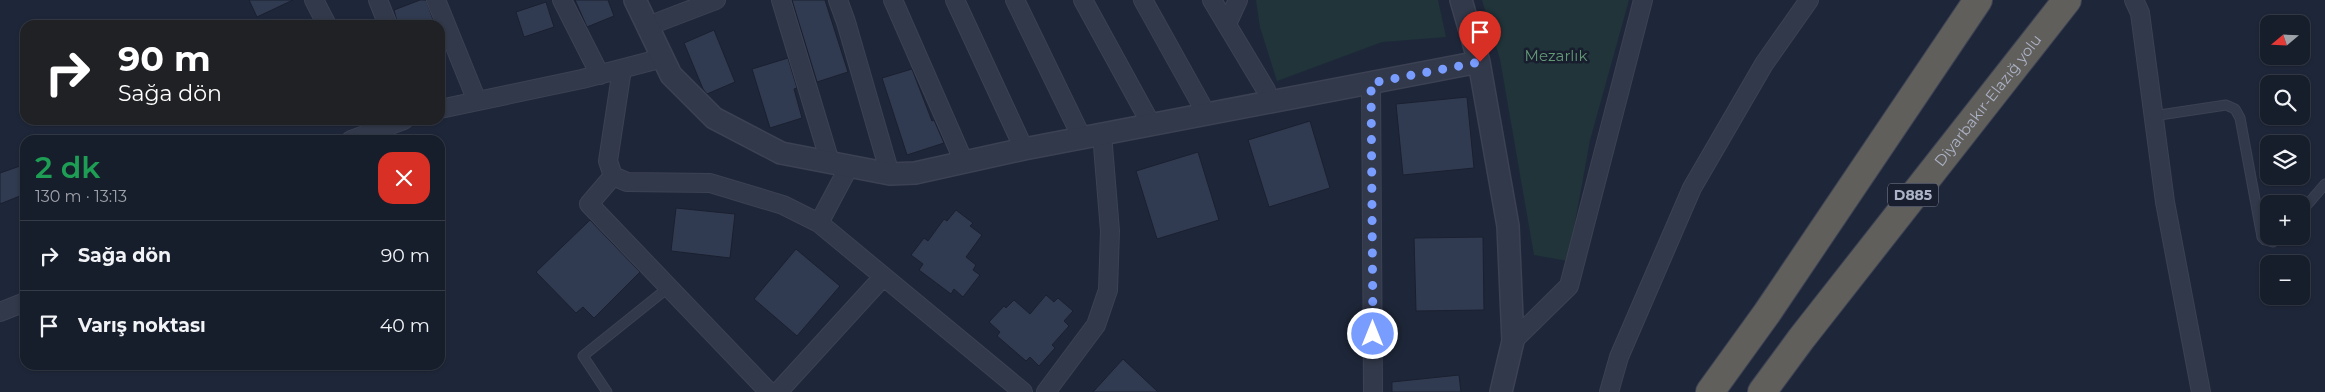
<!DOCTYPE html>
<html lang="tr">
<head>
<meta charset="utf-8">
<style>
	:root { --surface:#161d2b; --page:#1f2633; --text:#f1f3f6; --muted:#9ea2a9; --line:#353b47 }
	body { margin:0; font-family:Montserrat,sans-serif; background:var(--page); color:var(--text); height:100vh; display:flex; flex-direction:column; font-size:19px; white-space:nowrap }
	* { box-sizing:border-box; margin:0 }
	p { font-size:16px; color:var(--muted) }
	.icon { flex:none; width:28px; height:28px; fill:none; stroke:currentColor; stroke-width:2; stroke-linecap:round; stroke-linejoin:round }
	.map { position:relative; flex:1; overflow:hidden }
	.details { position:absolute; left:20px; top:135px; width:425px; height:235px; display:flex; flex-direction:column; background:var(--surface); border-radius:15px; box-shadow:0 1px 4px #0004,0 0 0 1px var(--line) }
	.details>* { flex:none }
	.guide { position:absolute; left:20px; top:20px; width:425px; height:105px; border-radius:15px; box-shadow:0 1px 4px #0004,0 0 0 1px var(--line); background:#202124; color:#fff; overflow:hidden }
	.needle { width:32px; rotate:251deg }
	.buttons { position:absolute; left:2260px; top:15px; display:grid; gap:10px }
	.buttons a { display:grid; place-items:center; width:50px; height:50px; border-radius:10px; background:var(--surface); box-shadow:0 1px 4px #0004,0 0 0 1px var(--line); font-size:25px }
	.pin { position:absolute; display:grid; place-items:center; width:42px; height:42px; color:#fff; margin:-51px -21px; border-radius:50% 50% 50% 0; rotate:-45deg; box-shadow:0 0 5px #0007 }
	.pin .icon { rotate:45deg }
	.me { position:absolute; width:55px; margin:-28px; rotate:0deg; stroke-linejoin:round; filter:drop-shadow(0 0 4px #0008) }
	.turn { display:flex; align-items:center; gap:18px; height:105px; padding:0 15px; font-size:22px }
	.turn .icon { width:65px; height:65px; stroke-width:2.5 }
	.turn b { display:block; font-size:35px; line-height:42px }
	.round { display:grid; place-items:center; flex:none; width:52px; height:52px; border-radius:15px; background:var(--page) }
	.summary { display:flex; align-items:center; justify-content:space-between; height:85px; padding:0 15px }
	h1 { font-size:30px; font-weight:600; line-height:38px; color:#1e9e55 }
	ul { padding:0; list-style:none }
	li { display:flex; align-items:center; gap:15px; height:70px; padding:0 15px; border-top:1px solid var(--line) }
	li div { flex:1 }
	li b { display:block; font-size:19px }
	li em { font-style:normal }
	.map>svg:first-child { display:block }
</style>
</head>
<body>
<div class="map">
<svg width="2325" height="392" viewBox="0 0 2325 392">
	<rect width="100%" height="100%" fill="#1e2739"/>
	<!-- green -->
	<path fill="#20343a" d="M1256 0H1438L1446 37 1382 42 1277 81 1260 27Z
		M1482 0H1629L1590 140 1568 261 1534 255 1500 59Z"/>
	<!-- building -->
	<path fill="#303a50" stroke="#1a2030" d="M249 0H293L257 17Z
		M420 0H426L435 25H398L394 10Z
		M575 0H608L614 16 587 27Z
		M792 0H825L848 72 817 82Z
		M546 2 554 27 524 37 516 12Z
		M714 30 735 82 707 94 703 89 684 43Z
		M788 58 797 88 794 89 802 118 770 128 752 69Z
		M912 69 932 121 934 120 944 143 907 155 882 78Z
		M1467 97 1474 168 1403 175 1396 104Z
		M1310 121 1330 188 1269 207 1248 140Z
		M1198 152 1219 220 1157 239 1136 171Z
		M20 166 25 179V194L0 204V173Z
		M676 208 735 214 730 258 671 251Z
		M956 210 973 223 970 226 982 235 966 257 976 265 973 270 980 275 963 297 954 289 951 294 919 270 923 264 911 255 924 238 928 241 944 219 947 221Z
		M590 220 640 272 594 318 583 307 576 313 536 272Z
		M1483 237 1484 310 1416 311 1414 238Z
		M796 249 840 286 797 336 754 299Z
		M1046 295 1054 302 1058 298 1073 311 1064 321 1069 326 1052 345 1055 348 1039 366 1030 357 1026 361 997 336 1000 332 989 322 1004 306 1006 308 1014 300 1030 314Z
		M1123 359 1158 392H1093Z
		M1459 375 1461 392H1392V382Z"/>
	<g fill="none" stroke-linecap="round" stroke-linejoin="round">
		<!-- service casing -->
		<g stroke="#3c4253" stroke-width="11">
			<path id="service" d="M2153 116 2226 105 2235 109 2240 118 2262 237 2265 240 2273 242 2281 236
				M2301 212 2325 184
				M607 392 583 356 669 287"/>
		</g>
		<!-- minor casing -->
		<g stroke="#3c4253" stroke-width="20">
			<path id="minor" d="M314 0 327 25
				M378 0 388 25
				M436 0 477 101
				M562 0 600 75
				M781 0 830 162
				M838 0 846 22 890 174
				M893 0 964 162
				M955 0 1024 149
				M1015 0 1082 138
				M1083 0 1151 124
				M1143 0 1206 113
				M1212 0 1266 90
				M2134 0 2140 13 2165 202 2201 392
				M1227 24 1238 0
				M648 26 716 0
				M622 69 608 161 613 176 627 182 710 183 783 205 819 223 1023 392
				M1371 83 1373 392
				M440 109 582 79 663 58
				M351 140 404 120
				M613 176 589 204 769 392
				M819 223 844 176 848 165
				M0 312 25 302
				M1513 341 1569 286 1643 0
				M778 392 883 277
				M1046 392 1096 325 1108 290 1110 231 1102 134
				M1609 392 1619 357 1692 188 1764 64 1809 0"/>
		</g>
		<!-- tertiary casing -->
		<g stroke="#3c4253" stroke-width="24">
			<path id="tertiary" d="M635 0 671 75 714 118 781 153 890 174 915 173 1024 149 1479 62
				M1461 0 1479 62 1508 226 1513 341 1501 392"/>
		</g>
		<!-- trunk casing -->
		<g stroke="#3d4354" stroke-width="30">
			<g id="trunk">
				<path d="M1710 392 1767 313 1978 0"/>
				<path id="s1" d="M1762 392 1801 339 2067 0"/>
			</g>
		</g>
		<!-- service -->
		<use href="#service" stroke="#32394a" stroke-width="9"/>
		<!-- minor -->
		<use href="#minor" stroke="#32394a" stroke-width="18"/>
		<!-- tertiary -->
		<use href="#tertiary" stroke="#32394a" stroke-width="21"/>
		<!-- trunk -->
		<use href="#trunk" stroke="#605f5c" stroke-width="28"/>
	</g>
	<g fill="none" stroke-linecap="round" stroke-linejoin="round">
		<!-- route -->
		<path stroke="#799cff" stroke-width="9" stroke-dasharray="0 16.2" d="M1373 334 1371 83 1480 62"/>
	</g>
	<g text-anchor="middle" stroke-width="5" stroke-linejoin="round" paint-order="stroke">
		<!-- shield labels -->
		<rect fill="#181e2e" stroke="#808698" stroke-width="1" x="1888" y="183.5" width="50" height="23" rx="4"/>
		<g font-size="14" font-weight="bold" fill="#acb3c6">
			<text x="1913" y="200">D885</text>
		</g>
		<!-- park labels -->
		<g font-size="15" fill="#629975" stroke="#181e2e">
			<text x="1556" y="61">Mezarlık</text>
		</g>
		<!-- street labels -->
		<g font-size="15" fill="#acb3c6" stroke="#181e2e">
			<text dy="5" stroke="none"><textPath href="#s1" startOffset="369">Diyarbakır-Elazığ yolu</textPath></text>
		</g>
	</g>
</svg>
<div class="buttons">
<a><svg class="needle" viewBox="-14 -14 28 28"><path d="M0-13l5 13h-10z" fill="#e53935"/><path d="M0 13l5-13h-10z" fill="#9ea2a9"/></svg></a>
<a><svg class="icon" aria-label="search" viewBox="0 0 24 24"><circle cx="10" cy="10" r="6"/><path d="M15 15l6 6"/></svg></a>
<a><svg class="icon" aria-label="layers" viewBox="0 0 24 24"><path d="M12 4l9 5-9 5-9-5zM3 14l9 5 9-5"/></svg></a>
<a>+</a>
<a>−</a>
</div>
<div class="pin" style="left:1480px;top:62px;background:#d93025"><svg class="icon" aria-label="arrive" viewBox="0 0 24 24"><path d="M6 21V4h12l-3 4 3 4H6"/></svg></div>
<svg class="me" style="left:1373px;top:334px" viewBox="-20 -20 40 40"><circle r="17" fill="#799cff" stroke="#fff" stroke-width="3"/><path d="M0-11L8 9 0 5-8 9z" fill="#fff"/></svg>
<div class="guide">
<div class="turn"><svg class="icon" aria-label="right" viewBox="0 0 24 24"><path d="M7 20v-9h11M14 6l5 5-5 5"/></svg><div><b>90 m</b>Sağa dön</div></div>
</div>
<section class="details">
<div class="summary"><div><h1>2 dk</h1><p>130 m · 13:13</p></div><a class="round" style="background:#d93025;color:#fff"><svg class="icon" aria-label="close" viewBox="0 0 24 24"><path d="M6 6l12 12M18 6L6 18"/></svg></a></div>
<ul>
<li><svg class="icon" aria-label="right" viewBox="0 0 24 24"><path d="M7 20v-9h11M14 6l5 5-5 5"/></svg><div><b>Sağa dön</b></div><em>90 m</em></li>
<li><svg class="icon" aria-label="arrive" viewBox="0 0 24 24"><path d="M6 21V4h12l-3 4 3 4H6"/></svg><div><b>Varış noktası</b></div><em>40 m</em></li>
</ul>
</section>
</div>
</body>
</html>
